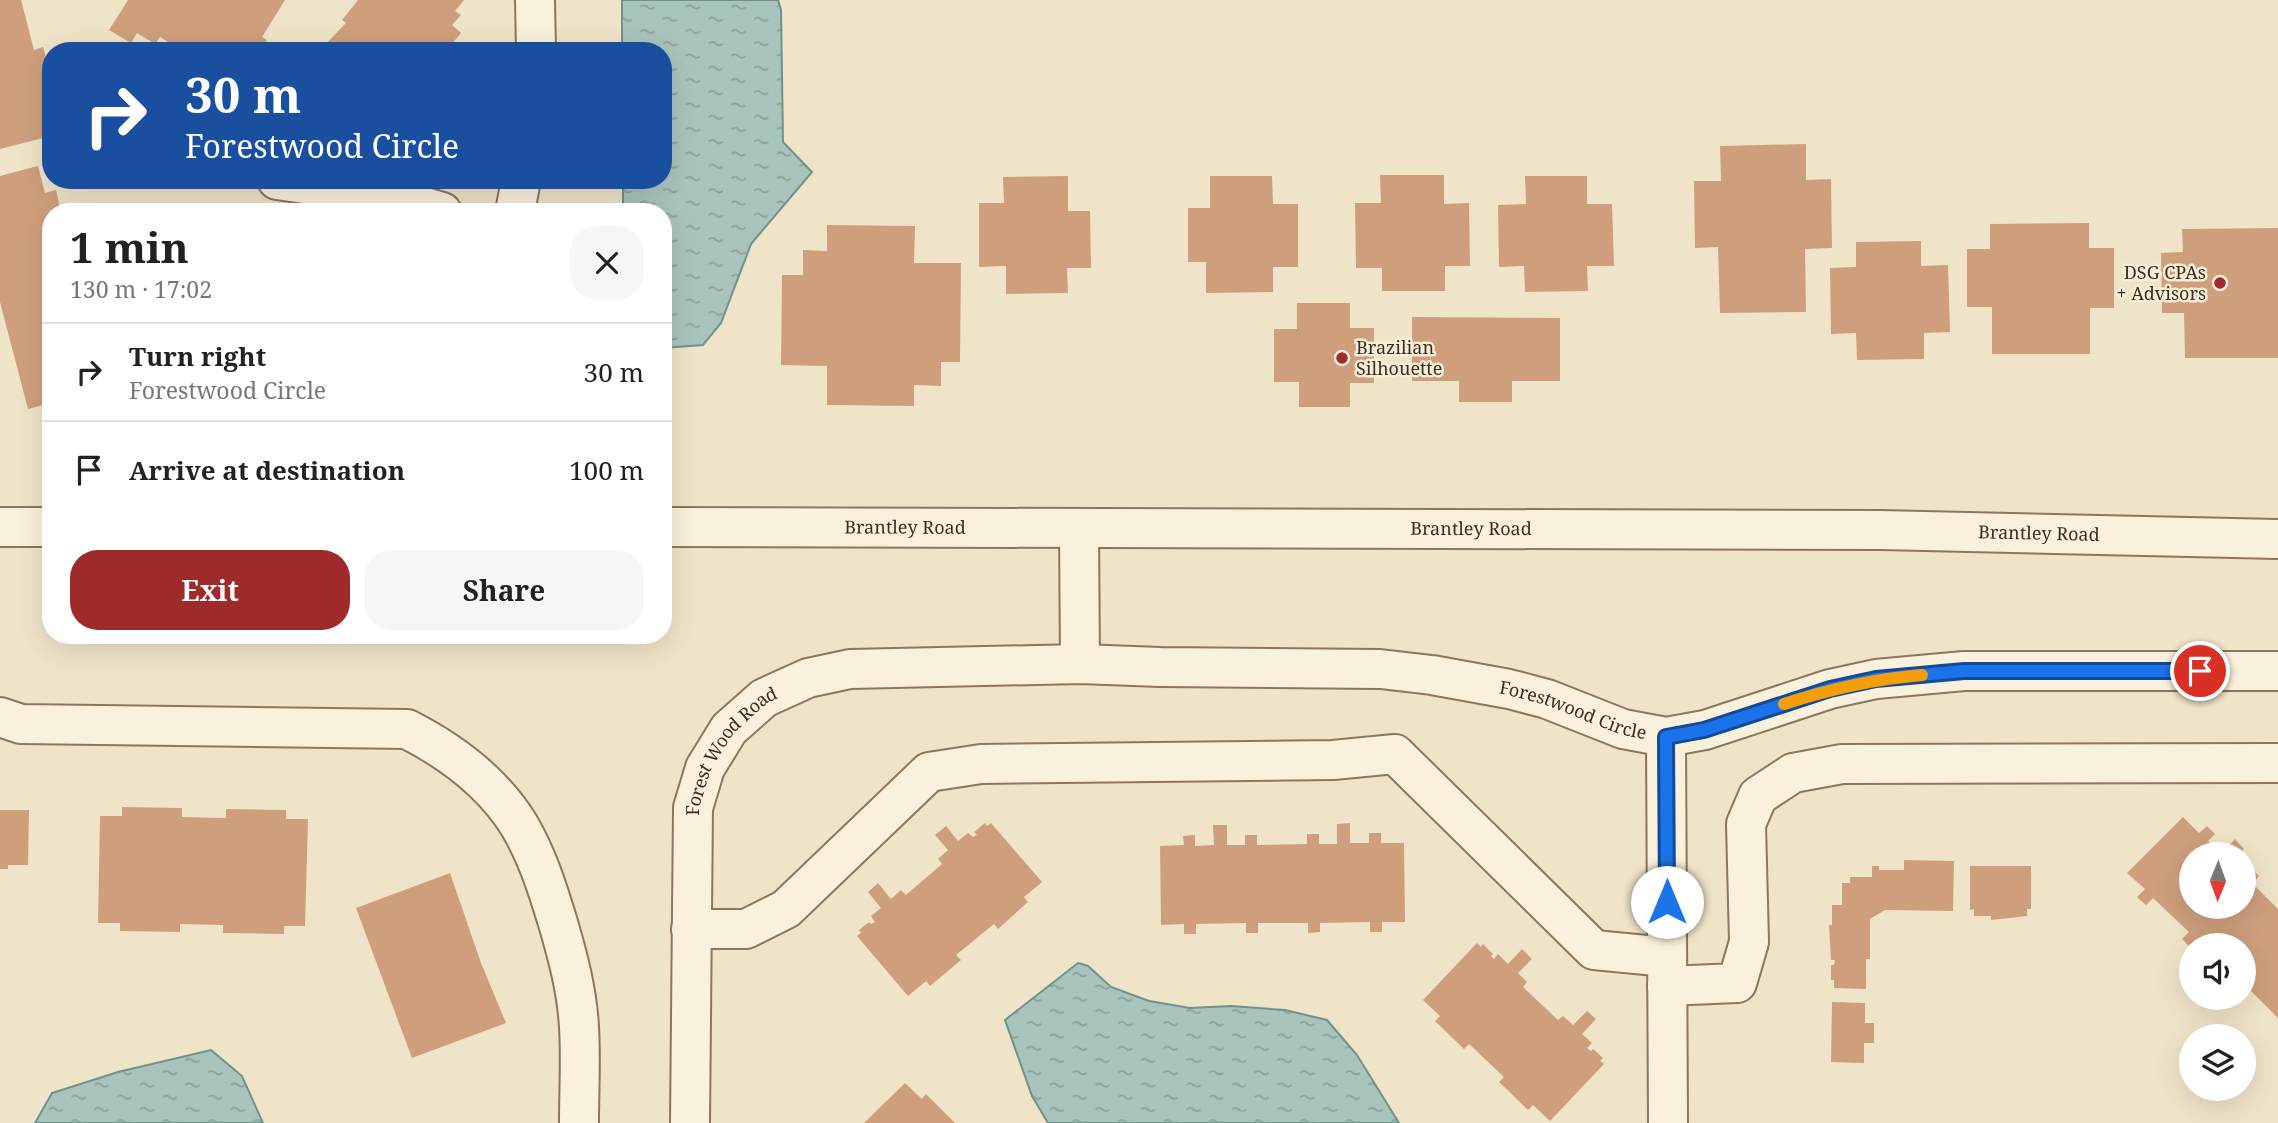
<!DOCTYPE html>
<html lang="en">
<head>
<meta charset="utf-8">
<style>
	:root { --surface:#fff; --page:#f6f6f6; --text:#222; --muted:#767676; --line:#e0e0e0; --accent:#9e2a2b }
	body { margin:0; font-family:"Noto Serif",serif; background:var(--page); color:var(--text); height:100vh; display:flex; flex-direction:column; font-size:26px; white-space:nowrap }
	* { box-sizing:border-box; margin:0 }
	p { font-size:23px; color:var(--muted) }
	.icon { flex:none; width:38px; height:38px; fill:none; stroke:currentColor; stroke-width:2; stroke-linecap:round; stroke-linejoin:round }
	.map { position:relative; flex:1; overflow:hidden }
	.drawer { position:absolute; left:42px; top:203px; width:630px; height:441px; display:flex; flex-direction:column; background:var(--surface); border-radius:28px; box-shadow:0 7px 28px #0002 }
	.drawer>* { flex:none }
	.guide { position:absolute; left:42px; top:42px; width:630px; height:147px; border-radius:28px; box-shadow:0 7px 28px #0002; background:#1a4fa0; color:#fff; overflow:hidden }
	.needle { width:46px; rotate:181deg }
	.fabs { position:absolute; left:2179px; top:842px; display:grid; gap:14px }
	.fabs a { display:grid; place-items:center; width:77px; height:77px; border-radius:50%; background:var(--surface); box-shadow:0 7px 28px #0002; font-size:35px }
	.pin { position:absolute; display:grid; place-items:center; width:60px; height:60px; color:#fff; margin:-30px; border:4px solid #fff; border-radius:50%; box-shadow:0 2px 7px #0007 }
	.me { position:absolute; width:77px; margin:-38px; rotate:0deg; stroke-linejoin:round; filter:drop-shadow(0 0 5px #0008) }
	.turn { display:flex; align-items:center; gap:24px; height:147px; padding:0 28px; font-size:32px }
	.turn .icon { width:91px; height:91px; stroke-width:2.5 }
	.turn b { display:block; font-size:49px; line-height:60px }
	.round { display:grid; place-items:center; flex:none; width:74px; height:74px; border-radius:28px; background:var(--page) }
	.overview { display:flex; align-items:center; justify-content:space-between; height:119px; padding:0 28px }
	h1 { font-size:42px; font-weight:700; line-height:52px }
	.action { display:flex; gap:14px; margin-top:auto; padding:14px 28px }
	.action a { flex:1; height:80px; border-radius:28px; background:var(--accent); color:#fff; font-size:28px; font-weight:700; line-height:80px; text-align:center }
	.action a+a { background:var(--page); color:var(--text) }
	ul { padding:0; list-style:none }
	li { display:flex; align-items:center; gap:21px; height:98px; padding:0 28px; border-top:2px solid var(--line) }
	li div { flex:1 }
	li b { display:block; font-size:26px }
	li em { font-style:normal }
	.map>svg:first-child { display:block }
</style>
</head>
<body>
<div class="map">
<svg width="2278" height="1123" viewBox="0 0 2278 1123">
	<defs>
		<pattern id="water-ripples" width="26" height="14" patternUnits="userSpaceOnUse" patternTransform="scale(1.75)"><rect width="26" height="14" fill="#a9c4bc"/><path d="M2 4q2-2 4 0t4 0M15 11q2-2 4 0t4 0" fill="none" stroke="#8ba098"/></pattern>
	</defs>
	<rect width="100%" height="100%" fill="#f0e4c8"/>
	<!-- water -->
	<path fill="url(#water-ripples)" stroke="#6f938a" stroke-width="2" d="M622 0H778L781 10 783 142 812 172 751 244 721 323 703 345 663 348V212H623V180H663V51H622Z
		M1078 963 1088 966 1111 987 1149 1001 1190 1008 1231 1006 1285 1010 1327 1020 1357 1055 1399 1123H1048L1032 1096 1005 1020Z
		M211 1050 242 1076 263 1123H35L52 1093 118 1072Z"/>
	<!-- building -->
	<path fill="#cf9f7d" d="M0 0H21L34 50 43 47 51 76V136L0 149Z
		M128 0H285L262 37 267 40 260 51H182L160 37 155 44 137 33 131 43 109 30Z
		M358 0H464L455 11 461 15 452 25 461 33 446 51H325L322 48 346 23 342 20Z
		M1806 144V180L1831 179 1832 248 1805 249 1806 312 1720 313 1718 247 1695 248 1694 181H1721L1720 146Z
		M38 166 45 193 56 190 61 212H51V403L28 409 0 302V176Z
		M1380 175H1444V204L1469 203 1470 266H1445V291H1382V268H1356L1355 203H1381Z
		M1068 176V211H1090L1091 268H1067L1068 293 1006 294V266L979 267V203H1004L1003 177Z
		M1210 176H1272L1273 204H1298V267H1273V292L1206 293V262H1188V208H1210Z
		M1525 176H1587V204H1612L1614 266H1587L1588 291 1525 292 1524 266 1499 267 1498 205 1526 204Z
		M2089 223V248H2114V308H2090V354H1992V307H1967V249H1990V224Z
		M827 225 915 226 914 263H961L960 362H941V386L914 385V406L827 405V366L781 365 782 275H803V250L827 251Z
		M2278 228V358H2185L2184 313H2162L2161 253 2183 252 2182 229Z
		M1921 241V266L1948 265 1950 332 1924 333V359L1857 360 1856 333 1831 334 1830 268 1856 267V242Z
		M1297 303H1350V328H1374V383H1350V407H1299V382H1274V329H1297Z
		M1412 317 1560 318V381H1512V402H1459V381H1412Z
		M122 807 182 808V817L226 818V809L286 810V819H308L305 926H284V934L223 933V925L180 924V932L120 931V923H98L100 816H122Z
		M0 810H29L28 865H8V869H0Z
		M2183 817 2199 833 2207 826 2215 834 2208 841 2221 854 2235 839 2244 849 2239 854H2191V906H2244V876L2251 868 2259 876 2253 884 2278 909V1018L2244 984V945H2203L2198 940 2191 945V948L2182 939 2189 932 2153 898 2146 905 2137 897 2145 889 2127 873Z
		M985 823 987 826 991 823 1042 882 1024 897 1028 902 998 929 994 924 956 955 961 960 930 986 926 981 908 996 857 936 861 933 859 930 869 922 871 924 875 922 871 916 881 908 868 892 878 883 891 899 901 890 906 895 942 864 938 859 948 850 935 835 946 826 958 841 968 833 973 837 977 835 974 832Z
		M1350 823V843H1369V833H1381V843H1404L1405 922H1382V932H1370V922L1320 923V932L1308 933V923H1258V933H1246V923L1196 924V934H1184V924L1161 925 1160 846 1184 845 1183 836 1195 835V846L1214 845 1213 825H1227V845H1245V835H1257V845L1307 844V834H1319V844H1337V824Z
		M1904 860 1954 861 1953 911 1885 910 1870 919V959H1866V989L1834 988V980H1831V965H1834L1835 960H1831L1829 925H1832V905H1842V883H1850V877H1872V866H1879V870H1904Z
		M1970 866H2031V909H2027V916L1991 920V916H1974V909L1970 910Z
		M450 873 481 963 506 1023 412 1058 356 908Z
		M1477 943 1481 947 1483 944 1493 954 1491 956 1494 959 1498 954 1508 964 1522 949 1532 959 1518 973 1527 982 1523 987 1558 1020 1563 1016 1573 1025 1587 1011 1596 1019 1582 1034 1592 1043 1587 1048 1591 1051 1593 1049 1603 1058 1600 1061 1604 1064 1550 1121 1533 1105 1528 1110 1499 1082 1504 1077 1469 1044 1464 1049 1435 1021 1440 1016 1423 1000Z
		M1832 1002 1865 1003V1023H1874V1043H1864V1063L1831 1062Z
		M905 1083 922 1099 926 1094 955 1123H864Z"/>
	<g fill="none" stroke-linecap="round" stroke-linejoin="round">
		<!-- minor casing -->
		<g stroke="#8d765c" stroke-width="42">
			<g id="minor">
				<path d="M535 0 536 51"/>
				<path d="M277 180 387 196 442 212"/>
				<path d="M515 212 521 180"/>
				<path d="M0 527H51"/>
				<path id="s1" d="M663 527 1880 530 2278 539"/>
				<path d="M1079 528 1080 664"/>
				<path d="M0 717 21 724 407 729C450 751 493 783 519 825 537 855 548 890 558 923 568 957 577 991 579 1027 581 1059 579 1091 579 1123"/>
				<path d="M1666 737 1668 1123"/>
				<path d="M691 929H746L786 909 929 772 981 764 1333 760 1395 754 1594 950 1667 957"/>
				<path d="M1667 986 1737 983 1749 942 1746 824 1758 796 1793 773 1842 764 2278 763"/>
				<path id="s2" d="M690 1123 693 808 705 768 729 729 764 698 808 678 850 669 1080 664 1160 667 1380 669 1432 675 1509 689 1547 699 1623 729 1666 737 1705 730 1830 689 1876 679 1964 671H2278"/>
			</g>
		</g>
		<!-- minor -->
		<use href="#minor" stroke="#faf1dc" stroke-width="38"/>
	</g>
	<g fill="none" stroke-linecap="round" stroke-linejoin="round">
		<!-- route casing -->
		<g stroke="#114b97" stroke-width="18">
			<path id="route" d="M1667 902 1666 737 1704 730 1830 689 1876 679 1964 671H2200"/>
		</g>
		<!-- route -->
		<use href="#route" stroke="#1a73e8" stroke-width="12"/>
		<!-- slow -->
		<path stroke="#f59e0b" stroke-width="12" d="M1784 704C1830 689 1874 679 1922 675"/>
	</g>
	<!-- markers -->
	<g fill="#9e2a2b" stroke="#f7eed8" stroke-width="2.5">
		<circle cx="2220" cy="283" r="7"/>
		<circle cx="1342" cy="358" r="7"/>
	</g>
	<g text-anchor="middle" stroke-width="5" stroke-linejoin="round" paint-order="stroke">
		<!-- poi labels -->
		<g font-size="18" fill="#3d2e20" stroke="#f7eed8" text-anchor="end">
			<text x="2206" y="279">DSG CPAs<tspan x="2206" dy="21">+ Advisors</tspan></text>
			<text x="1356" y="354" text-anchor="start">Brazilian<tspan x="1356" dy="21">Silhouette</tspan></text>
		</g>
		<!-- street labels -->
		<g font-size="18" fill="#3d2e20" stroke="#f7eed8">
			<text dy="6" stroke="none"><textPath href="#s1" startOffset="242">Brantley Road</textPath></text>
			<text dy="6" stroke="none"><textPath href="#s1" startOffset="808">Brantley Road</textPath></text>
			<text dy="6" stroke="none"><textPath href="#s1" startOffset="1376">Brantley Road</textPath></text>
			<text dy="6" stroke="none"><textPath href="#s2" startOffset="1269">Forestwood Circle</textPath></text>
			<text dy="6" stroke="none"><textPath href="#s2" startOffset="385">Forest Wood Road</textPath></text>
		</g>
	</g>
</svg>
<div class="fabs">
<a><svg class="needle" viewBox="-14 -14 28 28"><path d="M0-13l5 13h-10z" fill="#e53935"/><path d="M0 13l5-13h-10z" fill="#767676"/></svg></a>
<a><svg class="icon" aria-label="sound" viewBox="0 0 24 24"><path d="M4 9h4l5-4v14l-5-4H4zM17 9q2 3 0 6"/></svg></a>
<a><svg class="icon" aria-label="layers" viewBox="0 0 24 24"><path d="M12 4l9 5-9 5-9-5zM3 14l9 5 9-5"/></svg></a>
</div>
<div class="pin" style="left:2200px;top:671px;background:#d93025"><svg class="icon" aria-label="arrive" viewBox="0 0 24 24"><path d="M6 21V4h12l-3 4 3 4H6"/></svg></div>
<svg class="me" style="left:1667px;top:902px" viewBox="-20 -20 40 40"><circle r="19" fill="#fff"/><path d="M0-13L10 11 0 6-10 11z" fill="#1a73e8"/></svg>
<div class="guide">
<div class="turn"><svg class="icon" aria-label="right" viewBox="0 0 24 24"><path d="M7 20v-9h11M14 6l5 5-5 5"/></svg><div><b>30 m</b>Forestwood Circle</div></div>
</div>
<section class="drawer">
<div class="overview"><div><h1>1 min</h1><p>130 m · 17:02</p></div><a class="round"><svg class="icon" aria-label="close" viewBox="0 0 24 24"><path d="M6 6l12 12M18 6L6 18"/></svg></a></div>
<ul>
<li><svg class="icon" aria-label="right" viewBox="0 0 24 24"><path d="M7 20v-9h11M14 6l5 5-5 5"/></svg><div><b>Turn right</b><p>Forestwood Circle</p></div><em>30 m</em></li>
<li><svg class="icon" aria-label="arrive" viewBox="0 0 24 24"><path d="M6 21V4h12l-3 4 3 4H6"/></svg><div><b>Arrive at destination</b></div><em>100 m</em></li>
</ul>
<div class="action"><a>Exit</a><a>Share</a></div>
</section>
</div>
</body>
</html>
